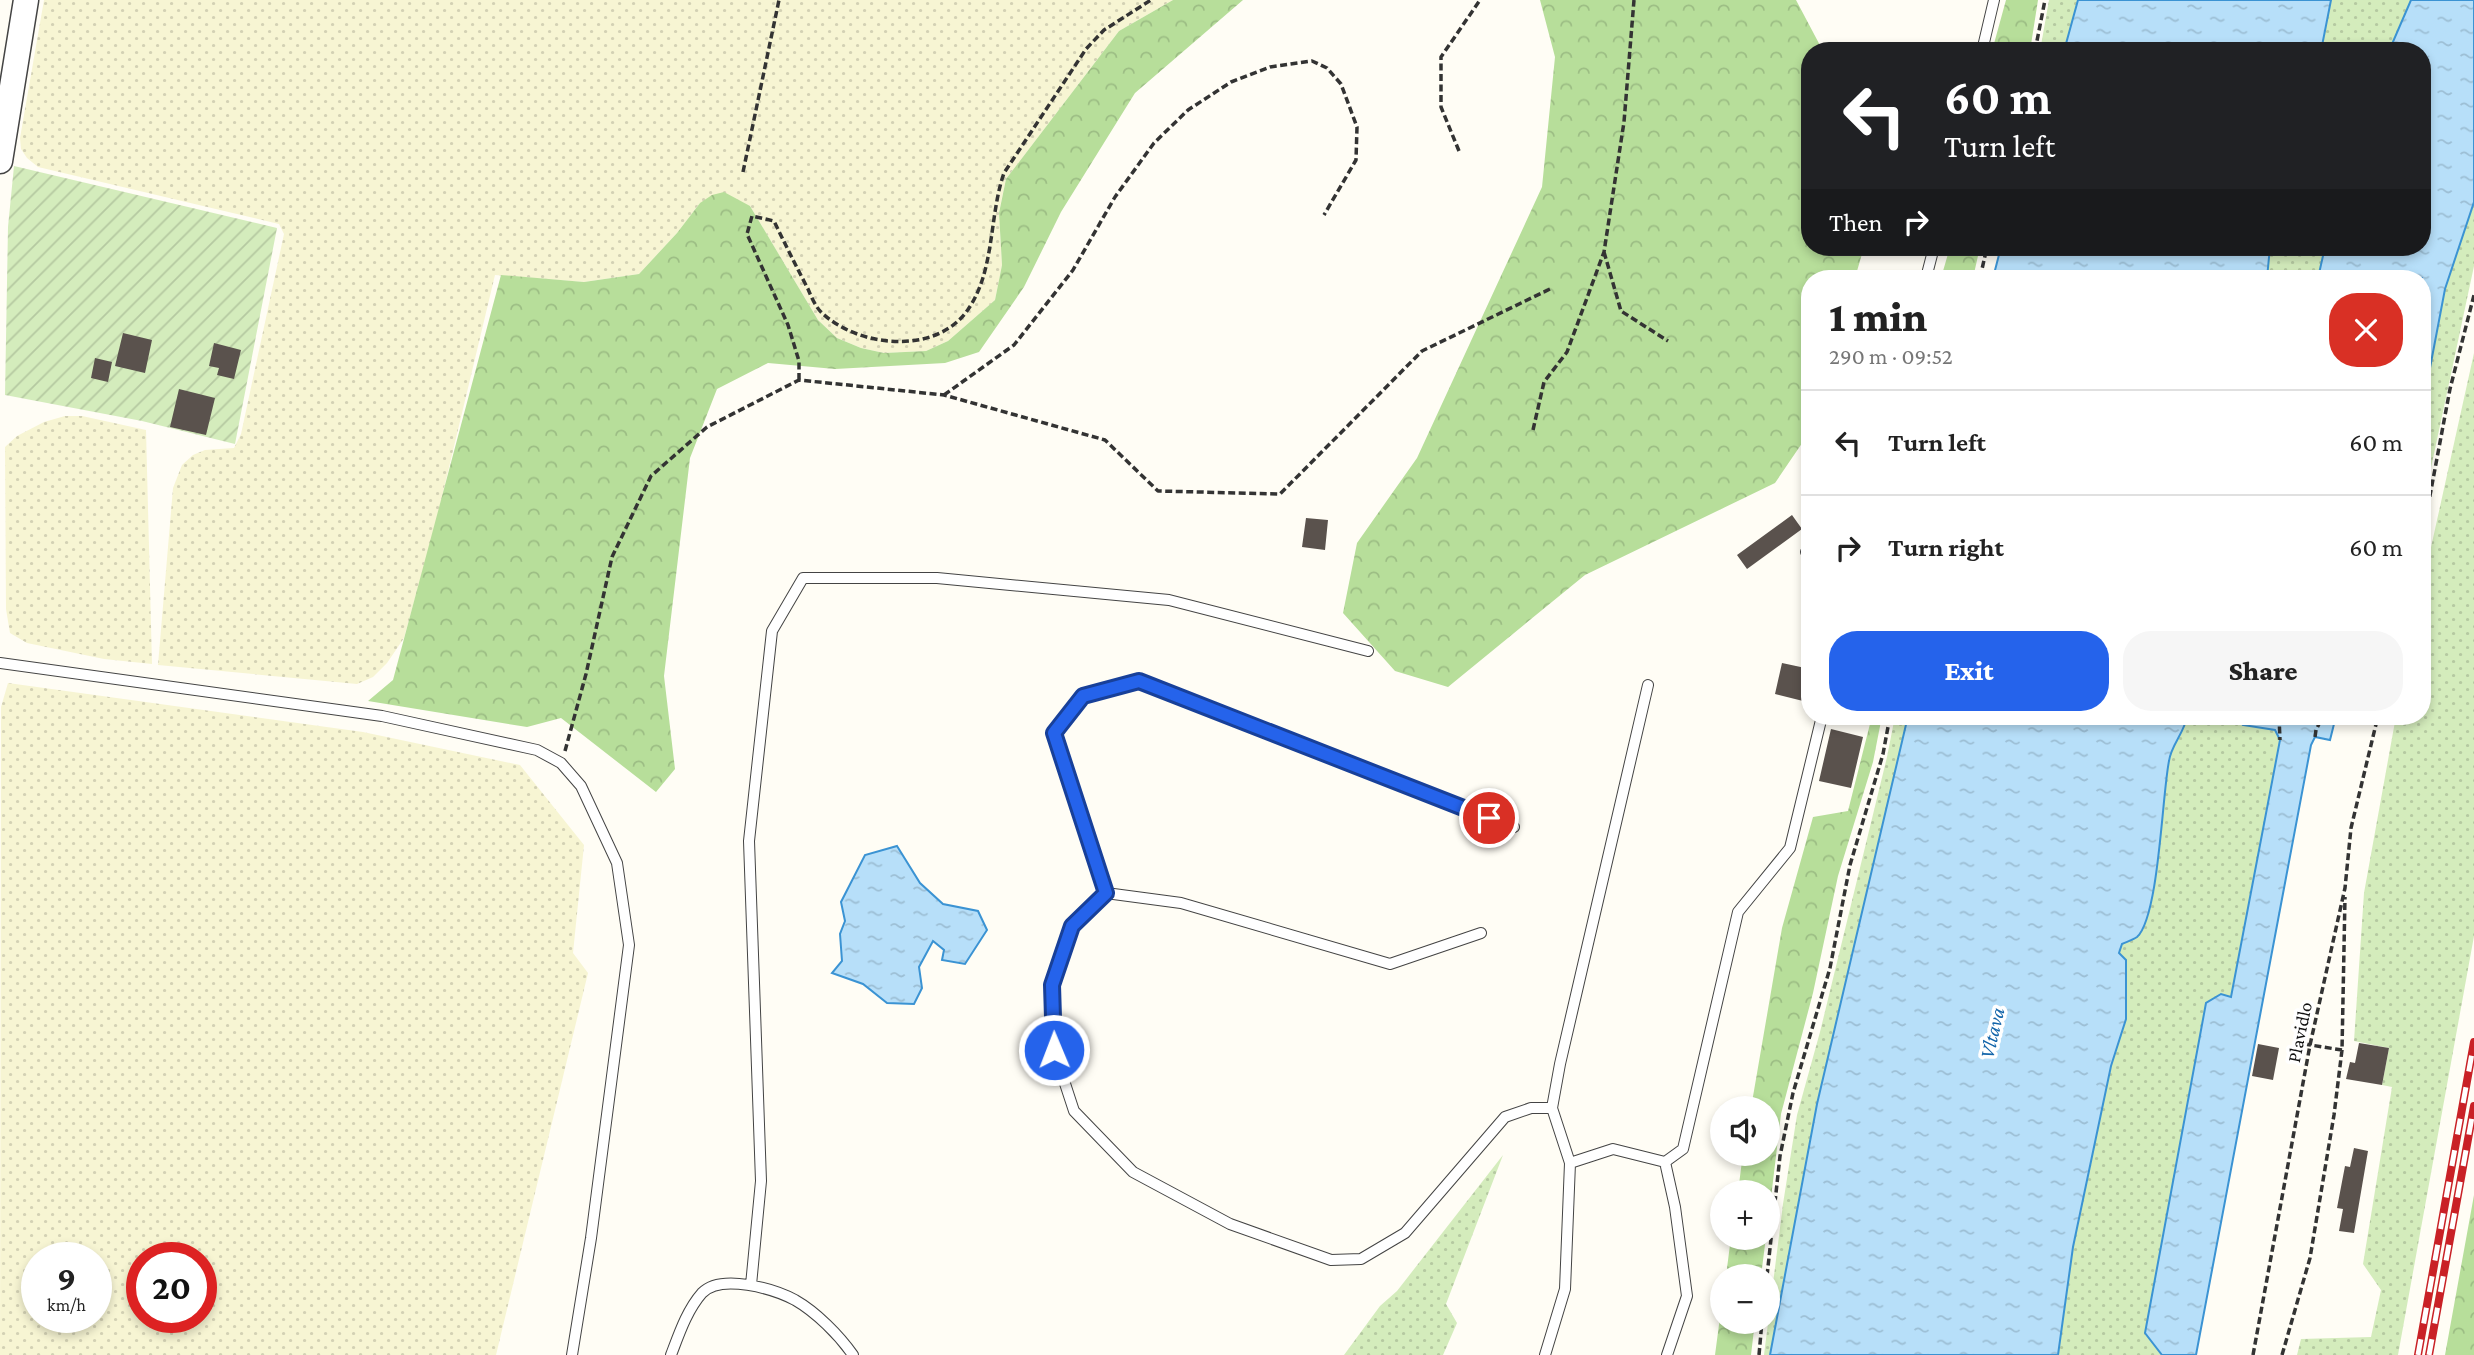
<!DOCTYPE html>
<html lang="en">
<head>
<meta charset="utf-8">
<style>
	:root { --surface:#fff; --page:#f6f6f6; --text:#222; --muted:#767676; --line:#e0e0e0; --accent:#2563eb }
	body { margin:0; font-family:"Crimson Pro",serif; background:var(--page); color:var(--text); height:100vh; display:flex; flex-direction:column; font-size:26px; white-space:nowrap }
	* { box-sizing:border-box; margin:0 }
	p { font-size:23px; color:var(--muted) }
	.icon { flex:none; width:38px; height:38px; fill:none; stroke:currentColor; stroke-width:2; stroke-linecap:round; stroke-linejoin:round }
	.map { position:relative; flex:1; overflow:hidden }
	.panel { position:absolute; left:1801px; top:270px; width:630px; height:455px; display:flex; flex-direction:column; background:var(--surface); border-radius:28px; box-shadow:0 4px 10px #0003 }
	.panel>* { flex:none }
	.hud { position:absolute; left:1801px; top:42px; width:630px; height:214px; border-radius:28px; box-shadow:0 4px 10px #0003; background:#202124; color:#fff; overflow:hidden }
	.buttons { position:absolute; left:1710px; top:1096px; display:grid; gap:14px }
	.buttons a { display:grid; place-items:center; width:70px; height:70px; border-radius:50%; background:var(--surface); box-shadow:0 4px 10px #0003; font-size:35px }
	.speed { position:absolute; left:21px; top:1242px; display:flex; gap:14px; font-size:35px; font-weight:700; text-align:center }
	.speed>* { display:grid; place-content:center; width:91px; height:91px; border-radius:50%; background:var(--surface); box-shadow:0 4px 10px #0003; line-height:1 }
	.speed small { font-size:18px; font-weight:400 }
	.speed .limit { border:10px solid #d22; background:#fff; color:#111 }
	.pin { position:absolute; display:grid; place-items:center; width:60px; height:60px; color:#fff; margin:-30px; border:4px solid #fff; border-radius:50%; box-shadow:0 2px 7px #0007 }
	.me { position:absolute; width:77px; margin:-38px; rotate:359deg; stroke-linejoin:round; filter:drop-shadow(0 0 5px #0008) }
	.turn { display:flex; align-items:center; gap:24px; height:147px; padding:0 28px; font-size:32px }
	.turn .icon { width:91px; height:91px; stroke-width:2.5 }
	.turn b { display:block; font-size:49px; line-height:60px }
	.then { display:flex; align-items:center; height:66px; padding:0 28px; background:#0003; gap:14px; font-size:26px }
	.round { display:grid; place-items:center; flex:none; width:74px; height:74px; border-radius:28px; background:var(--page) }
	.summary { display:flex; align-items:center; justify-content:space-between; height:119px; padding:0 28px }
	h1 { font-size:42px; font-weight:800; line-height:52px }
	.primary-button { display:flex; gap:14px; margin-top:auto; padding:14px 28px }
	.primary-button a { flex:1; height:80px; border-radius:28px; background:var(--accent); color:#fff; font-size:28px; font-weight:800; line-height:80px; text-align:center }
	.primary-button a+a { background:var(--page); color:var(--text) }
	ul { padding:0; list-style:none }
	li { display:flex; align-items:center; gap:21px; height:105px; padding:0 28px; border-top:2px solid var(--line) }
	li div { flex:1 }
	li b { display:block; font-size:26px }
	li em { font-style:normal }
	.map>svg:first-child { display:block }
</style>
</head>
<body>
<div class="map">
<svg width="2474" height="1355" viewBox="0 0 2474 1355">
	<defs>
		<pattern id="farmland-dots" width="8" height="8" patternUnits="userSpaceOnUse" patternTransform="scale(1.75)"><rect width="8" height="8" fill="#f7f5d3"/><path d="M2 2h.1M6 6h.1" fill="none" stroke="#d3d1b4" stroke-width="1.8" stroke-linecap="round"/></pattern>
		<pattern id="grass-dots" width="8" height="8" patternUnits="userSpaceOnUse" patternTransform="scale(1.75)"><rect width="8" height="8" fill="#d4ecbc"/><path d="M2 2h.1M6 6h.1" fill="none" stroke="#b5c9a1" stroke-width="1.8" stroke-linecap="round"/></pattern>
		<pattern id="forest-crowns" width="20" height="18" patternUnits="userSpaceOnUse" patternTransform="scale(1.75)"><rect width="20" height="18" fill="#b7de9a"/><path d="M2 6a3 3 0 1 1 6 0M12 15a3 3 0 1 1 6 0" fill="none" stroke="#9cbd84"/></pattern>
		<pattern id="garden-furrows" width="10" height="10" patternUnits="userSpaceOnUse" patternTransform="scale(1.75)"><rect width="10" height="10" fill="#d4ecbc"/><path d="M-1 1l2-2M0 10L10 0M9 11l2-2" fill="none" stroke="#b5c9a1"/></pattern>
		<pattern id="water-ripples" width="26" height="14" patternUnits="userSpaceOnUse" patternTransform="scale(1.75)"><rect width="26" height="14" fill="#b7dff9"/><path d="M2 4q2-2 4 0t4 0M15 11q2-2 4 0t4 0" fill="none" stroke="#9cbed4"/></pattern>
	</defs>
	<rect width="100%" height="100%" fill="#fffdf5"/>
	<!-- farmland -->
	<path fill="url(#farmland-dots)" fill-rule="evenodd" d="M44 0H1173L1119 31 1006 179 999 212 1002 265 995 300 948 341 926 351 884 353 861 348 837 338 818 320 750 206 700 203 677 233 639 274 584 282 495 275 435 526 404 638 387 663 373 677 357 684 158 665 173 488 182 465 193 455 205 450 234 448 241 434 284 234 279 224 38 167 27 158 21 149 20 138Z
		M65 416H82L146 430 152 664 104 659 27 643 10 633 6 609 5 447 17 436 44 422Z
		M8 683 363 732 520 765 584 845 573 953 588 973 496 1355H0L1 707ZM37 1258H96V1318H37ZM142 1258H201V1318H142Z"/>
	<!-- grass -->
	<path fill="url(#grass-dots)" d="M2049 0H2078L2064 51H2040Z
		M2331 0H2411L2389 51H2321Z
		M2474 202V266L2422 510V410L2445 289Z
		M2270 247H2325L2318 278H2267Z
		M2474 353V936L2398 1355H2297L2301 1339 2371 1337 2381 1290 2363 1264 2392 1087 2382 1085 2389 1048 2354 1041 2364 893 2396 716H2422V588Z
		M1895 716H1908L1817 1104 1770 1355H1764L1783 1204 1797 1115 1820 1032 1887 757Z
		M2187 716H2245L2244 725 2275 730 2280 740 2231 997 2221 994 2206 1003 2145 1333 2162 1355H2058L2073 1247 2111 1066 2126 1019 2119 953 2122 944C2126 942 2133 940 2137 937 2159 917 2162 795 2169 761 2171 745 2185 732 2187 716Z
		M1503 1155 1446 1304 1457 1323 1443 1355H1344L1380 1306 1397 1291Z"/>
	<!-- forest -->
	<path fill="url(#forest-crowns)" d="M1173 0H1243L1135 93 1061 212 1024 287 979 352 945 363 835 369 768 363 717 389 690 458 664 676 675 769 656 792 561 718 527 727 368 701 393 680 501 275 584 282 639 274 677 233 700 203 712 195 724 192 750 206 818 320 837 338 861 348 884 353 926 351 948 341 995 300 1002 265 999 213 1006 179 1119 31Z
		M1540 0H1796L1823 51H1810V247H1864L1855 278H1810L1809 433 1775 483 1585 575 1448 687 1395 671 1343 613 1357 543 1417 458 1542 187 1555 57Z
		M2006 0H2038L2030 51H1992Z
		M1950 247H1980L1973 278H1941Z
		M1872 716H1882L1873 762 1838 876 1813 993 1781 1114 1768 1223V1192H1738L1743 1153H1768V1108H1751L1782 928 1813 817 1848 811Z
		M2474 1195V1355H2445Z
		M1731 1237H1766L1761 1276H1726Z
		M1722 1302V1321H1755L1751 1355H1715Z"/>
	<!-- garden -->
	<path fill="url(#garden-furrows)" d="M14 166 277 228 235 444 142 421 5 395 8 227Z"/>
	<!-- water -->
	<path fill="url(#water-ripples)" stroke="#3b93d3" stroke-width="2" d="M2078 0H2331L2321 51H2064Z
		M2411 0H2474V202L2445 289 2422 410V278H2318L2325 247H2422V51H2389Z
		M2001 247H2270L2267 278H1993Z
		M1908 716H2187C2185 732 2171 745 2169 761 2162 795 2159 917 2137 937 2133 940 2126 942 2122 944L2119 953 2126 960V1019L2111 1066 2073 1247 2058 1355H1770L1817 1104Z
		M2245 716H2336L2330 740 2315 737 2311 745 2196 1355H2162L2145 1333 2206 1003 2221 994 2231 997 2280 740 2275 730 2243 725Z
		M897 846 920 883 943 904 978 911 987 930 965 964 942 960 944 950 933 941 919 967 922 988 914 1004 887 1003 863 984 832 973 842 961 840 934 845 921 841 902 865 855Z"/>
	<!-- building -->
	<path fill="#5a524d" d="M123 333 152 340 145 373 115 366Z
		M214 343 241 350 234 379 217 375 219 368 209 366Z
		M95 358 112 362 108 382 91 378Z
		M179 389 215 398 206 435 170 427Z
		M1792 515 1802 529 1747 569 1737 555Z
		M1306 518 1328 520 1325 550 1302 547Z
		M1782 663 1810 669 1807 702 1775 694Z
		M1831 729 1863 737 1851 788 1819 781Z
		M2359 1043 2389 1048 2382 1085 2346 1079 2350 1062 2355 1063Z
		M2258 1044 2279 1048 2273 1080 2252 1076Z
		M2354 1148 2368 1151 2354 1233 2339 1231 2343 1209 2337 1208 2345 1166 2350 1167Z"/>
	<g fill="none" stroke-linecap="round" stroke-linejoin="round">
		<!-- service casing -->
		<g stroke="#444" stroke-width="12">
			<path id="service" d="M1982 51 1994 0
				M1926 278 1934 247
				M1806 552H1810
				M0 663 382 716 537 750 561 763 581 786 617 863 629 945 591 1238 572 1355
				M1106 893 1054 733 1083 696 1139 680 1514 827
				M1481 933 1390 964 1181 903 1106 893 1072 926 1052 985 1054 1050 1074 1111 1133 1172 1230 1224 1331 1260 1361 1259 1405 1233 1505 1117 1531 1108H1552
				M1665 1162 1683 1149 1738 912 1790 848 1822 716
				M1570 1163 1613 1149 1665 1162 1675 1207 1687 1296 1667 1355
				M751 1285 761 1181 749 841 772 631 803 578H937L1169 600 1368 651
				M671 1355C679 1334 687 1310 702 1293 721 1273 774 1289 795 1300 816 1312 839 1335 853 1355
				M1545 1355 1565 1289 1570 1163 1552 1108 1560 1064 1648 685"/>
		</g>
		<!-- tertiary casing -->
		<g stroke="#444" stroke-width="27">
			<path id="tertiary" d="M0 161 26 0"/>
		</g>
		<!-- path -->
		<path stroke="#333" stroke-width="3.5" stroke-dasharray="7 3.5" stroke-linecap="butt" d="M2035 51 2045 0
			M1459 151 1441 107V57L1480 0
			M743 172 779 0
			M1604 252 1621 311 1668 341
			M1980 278 1987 247
			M799 380V361L788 325 747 234 752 216 774 221C785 244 796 266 808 289 811 296 815 306 821 312 858 348 938 356 969 308 995 269 989 216 1004 173L1086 49 1104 30 1151 0
			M944 395 1014 345 1073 270 1115 197 1154 143 1188 110 1231 82 1270 67 1312 61 1327 68 1341 84 1357 127 1356 160 1324 215
			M1533 430 1544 382 1567 352 1604 252 1624 122 1634 0
			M2422 538 2450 389 2474 295
			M2279 716 2280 740
			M2315 737 2316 730 2323 716
			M565 751 586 674 612 557 651 476 707 427 799 380 944 395 1105 440 1158 491 1280 494 1422 351 1550 289
			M2304 1044 2342 1050
			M1767 1276 1780 1156 1793 1093 1830 968 1850 865 1883 754 1890 716
			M1759 1355 1762 1321
			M2253 1355 2310 1045 2345 888 2351 828 2378 716
			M2282 1355 2310 1258 2334 1115 2342 1050 2345 897"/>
		<!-- service -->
		<use href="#service" stroke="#fff" stroke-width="10"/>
		<!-- tertiary -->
		<use href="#tertiary" stroke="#fff" stroke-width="24"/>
		<!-- rail casing -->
		<g stroke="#c92126" stroke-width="8">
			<path id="rail" d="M2418 1355 2474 1042
				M2429 1355 2474 1106"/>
		</g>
		<!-- rail -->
		<use href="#rail" stroke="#fff" stroke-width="5" stroke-dasharray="16" stroke-linecap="butt"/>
	</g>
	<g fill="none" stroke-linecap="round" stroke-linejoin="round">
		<!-- route casing -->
		<g stroke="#184099" stroke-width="18">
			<path id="route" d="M1054 1050 1052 985 1072 926 1106 893 1054 733 1083 696 1139 681 1489 818"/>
		</g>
		<!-- route -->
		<use href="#route" stroke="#2563eb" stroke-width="12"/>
	</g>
	<g text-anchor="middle" stroke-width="7" stroke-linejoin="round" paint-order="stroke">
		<!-- street labels -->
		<g font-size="19" fill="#111" stroke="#fff">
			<text transform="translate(2299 1032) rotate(-78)" y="7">Plavidlo</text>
		</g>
		<!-- water labels -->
		<g font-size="21" font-style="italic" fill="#1365aa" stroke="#fff">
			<text transform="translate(1992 1033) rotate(-77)" y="7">Vltava</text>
		</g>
	</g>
</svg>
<div class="buttons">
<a><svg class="icon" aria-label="sound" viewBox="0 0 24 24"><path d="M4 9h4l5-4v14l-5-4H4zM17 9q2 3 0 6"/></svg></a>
<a>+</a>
<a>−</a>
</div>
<div class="speed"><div>9<small>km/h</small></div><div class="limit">20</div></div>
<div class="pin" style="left:1489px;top:818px;background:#d93025"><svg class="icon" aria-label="arrive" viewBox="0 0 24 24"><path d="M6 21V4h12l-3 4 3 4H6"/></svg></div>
<svg class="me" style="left:1054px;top:1050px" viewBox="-20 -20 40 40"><circle r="17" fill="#2563eb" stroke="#fff" stroke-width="3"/><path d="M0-11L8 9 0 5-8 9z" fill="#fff"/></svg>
<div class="hud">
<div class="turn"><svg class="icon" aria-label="left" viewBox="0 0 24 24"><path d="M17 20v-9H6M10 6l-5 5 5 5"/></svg><div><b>60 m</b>Turn left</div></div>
<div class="then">Then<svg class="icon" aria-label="right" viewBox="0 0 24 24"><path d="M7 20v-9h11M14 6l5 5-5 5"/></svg></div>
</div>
<section class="panel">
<div class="summary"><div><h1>1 min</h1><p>290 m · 09:52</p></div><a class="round" style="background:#d93025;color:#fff"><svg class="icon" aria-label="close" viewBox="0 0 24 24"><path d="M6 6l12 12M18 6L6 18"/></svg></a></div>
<ul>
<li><svg class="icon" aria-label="left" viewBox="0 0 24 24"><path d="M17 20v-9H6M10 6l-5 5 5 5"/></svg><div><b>Turn left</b></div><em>60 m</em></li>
<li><svg class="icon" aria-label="right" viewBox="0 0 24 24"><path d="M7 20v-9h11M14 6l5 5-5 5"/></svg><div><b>Turn right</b></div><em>60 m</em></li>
</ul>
<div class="primary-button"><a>Exit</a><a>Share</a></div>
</section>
</div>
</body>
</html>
